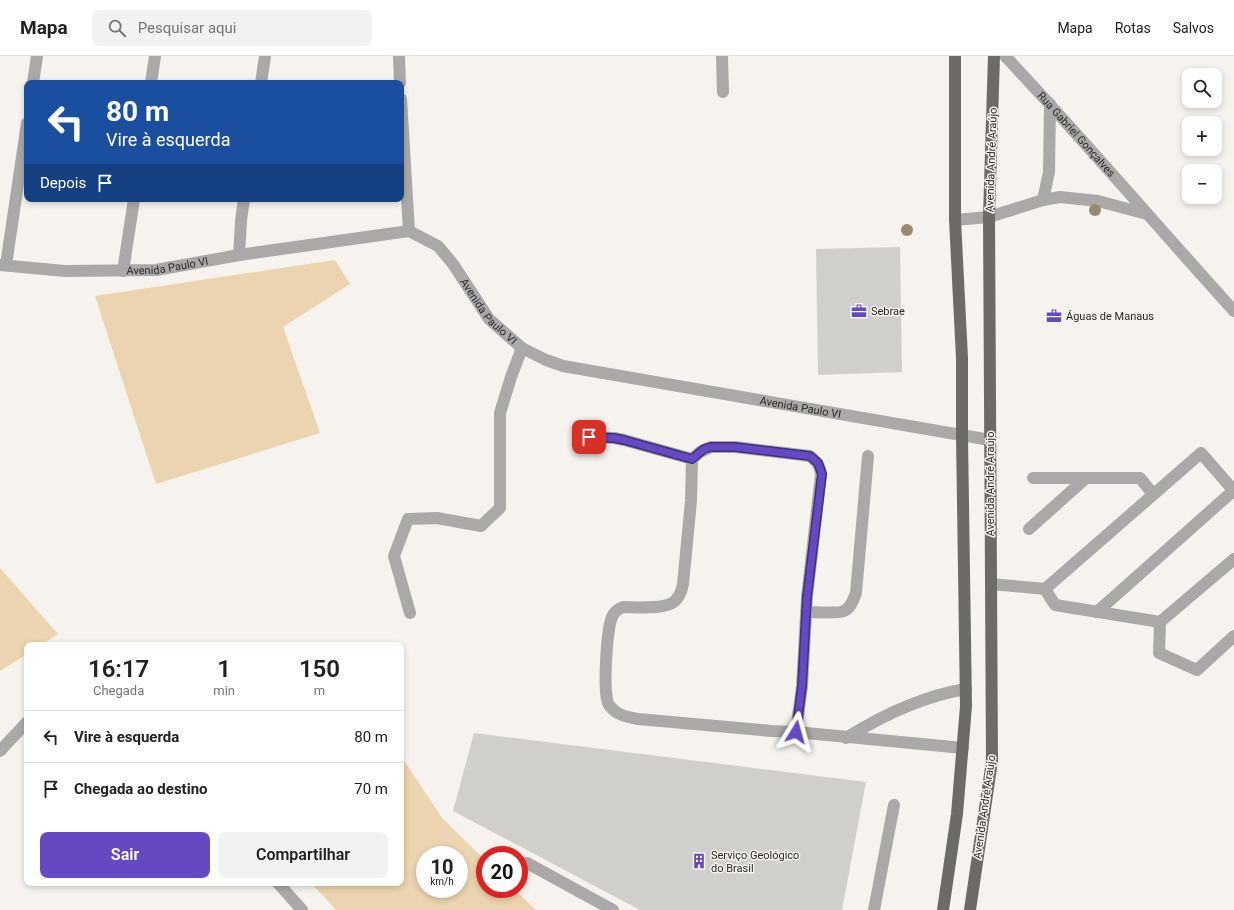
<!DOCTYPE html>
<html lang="pt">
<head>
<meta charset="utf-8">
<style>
	:root { --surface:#fff; --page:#f2f2f2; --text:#202124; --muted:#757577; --line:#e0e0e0; --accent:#6549c2 }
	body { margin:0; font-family:Roboto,sans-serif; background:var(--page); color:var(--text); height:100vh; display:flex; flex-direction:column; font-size:15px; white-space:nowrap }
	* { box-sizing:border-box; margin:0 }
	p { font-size:13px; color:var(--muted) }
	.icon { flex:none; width:22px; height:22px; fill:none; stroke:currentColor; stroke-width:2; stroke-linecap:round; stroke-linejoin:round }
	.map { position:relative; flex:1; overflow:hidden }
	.panel { position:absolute; left:24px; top:586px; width:380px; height:244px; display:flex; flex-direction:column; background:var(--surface); border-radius:8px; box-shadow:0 2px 6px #0003 }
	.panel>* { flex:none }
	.top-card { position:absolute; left:24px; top:24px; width:380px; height:122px; border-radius:8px; box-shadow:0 2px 6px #0003; background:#1a4fa0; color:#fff; overflow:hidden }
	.fabs { position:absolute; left:1182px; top:12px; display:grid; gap:8px }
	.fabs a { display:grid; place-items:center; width:40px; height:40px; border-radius:8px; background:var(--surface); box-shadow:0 2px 6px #0003; font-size:20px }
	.speed { position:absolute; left:416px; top:790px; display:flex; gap:8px; font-size:20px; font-weight:700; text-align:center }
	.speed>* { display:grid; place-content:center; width:52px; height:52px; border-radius:50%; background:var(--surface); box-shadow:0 2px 6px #0003; line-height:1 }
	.speed small { font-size:10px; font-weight:400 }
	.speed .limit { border:6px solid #d22; background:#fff; color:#111 }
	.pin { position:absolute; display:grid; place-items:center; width:34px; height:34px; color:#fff; margin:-17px; border-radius:8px; box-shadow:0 2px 6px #0006 }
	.me { position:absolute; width:44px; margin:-22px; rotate:8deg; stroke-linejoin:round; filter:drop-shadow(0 0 3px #0008) }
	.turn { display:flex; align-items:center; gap:14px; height:84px; padding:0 16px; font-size:18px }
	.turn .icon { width:52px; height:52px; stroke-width:2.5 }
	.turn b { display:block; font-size:28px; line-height:34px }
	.then { display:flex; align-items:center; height:38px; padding:0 16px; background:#0003; gap:8px; font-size:15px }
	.eta { display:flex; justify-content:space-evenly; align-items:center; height:68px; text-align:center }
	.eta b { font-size:24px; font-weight:600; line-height:28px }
	.action { display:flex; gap:8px; margin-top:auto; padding:8px 16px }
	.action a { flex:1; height:46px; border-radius:8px; background:var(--accent); color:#fff; font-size:16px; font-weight:600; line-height:46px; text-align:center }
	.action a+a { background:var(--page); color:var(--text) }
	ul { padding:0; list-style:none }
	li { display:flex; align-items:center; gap:12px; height:52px; padding:0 16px; border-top:1px solid var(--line) }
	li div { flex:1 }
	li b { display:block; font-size:15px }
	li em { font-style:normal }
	header { display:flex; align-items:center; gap:24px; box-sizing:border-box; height:56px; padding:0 20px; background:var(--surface); border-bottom:1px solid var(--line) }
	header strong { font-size:19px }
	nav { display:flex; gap:22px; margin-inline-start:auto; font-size:14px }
	.search { width:280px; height:36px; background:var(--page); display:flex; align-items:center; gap:10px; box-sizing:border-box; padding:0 14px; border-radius:8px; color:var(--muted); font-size:15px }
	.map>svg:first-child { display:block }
</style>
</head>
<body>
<header>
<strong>Mapa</strong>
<div class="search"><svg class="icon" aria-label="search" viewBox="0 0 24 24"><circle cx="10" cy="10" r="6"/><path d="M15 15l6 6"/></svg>Pesquisar aqui</div>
<nav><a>Mapa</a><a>Rotas</a><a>Salvos</a></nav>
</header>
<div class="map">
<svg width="1234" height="854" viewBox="0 0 1234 854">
	<rect width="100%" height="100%" fill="#f6f3ef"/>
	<!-- green -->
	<path fill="#ebd4af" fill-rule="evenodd" d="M335 204 350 228 283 271 320 377 156 428 95 240Z
		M0 512 58 578 41 589H27V598L0 615Z
		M401 700 442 762 485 804V833H514L536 854H336L311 827H401ZM425 799H459V833H425Z"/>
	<!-- building -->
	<path fill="#d1cfcb" d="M900 191 902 316 818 319 816 193Z
		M474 677 866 726 842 854H640L453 755Z"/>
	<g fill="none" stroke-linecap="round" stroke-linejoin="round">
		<!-- minor -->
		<g stroke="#aaa9a7" stroke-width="12">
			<path d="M399 0 400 27"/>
			<path d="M722 0 723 36"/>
			<path id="s1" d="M1005 0C1083 83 1157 170 1234 255"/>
			<path d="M33 27 37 0"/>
			<path d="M151 27 155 0"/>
			<path d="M261 27 265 0"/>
			<path d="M401 43 409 175"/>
			<path d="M1043 144 1049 116 1050 48"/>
			<path d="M955 164 989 161 1043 144 1060 141 1098 145 1147 158"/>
			<path d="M239 199 241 165 244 143"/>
			<path id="s2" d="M0 209 65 215 156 214 239 199 409 175 438 190 453 208 489 263 522 292 546 304 563 310 990 384"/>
			<path d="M6 209 27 67"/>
			<path d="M123 215 134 143"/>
			<path d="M589 381 614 382 624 384 692 403"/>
			<path d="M1033 422H1140L1153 438"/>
			<path d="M1029 473 1086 422"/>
			<path d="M991 528 1045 533 1201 397 1234 435"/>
			<path d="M1045 533 1055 549 1160 566 1159 597 1197 614 1234 580"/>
			<path d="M806 556C814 556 838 558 844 555 851 552 853 544 856 537L868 400"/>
			<path d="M1097 556 1233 435"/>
			<path d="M410 557 394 500 408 463 437 462 481 470 500 452V357L511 321 522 292"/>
			<path d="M1160 566 1234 503"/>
			<path d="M796 676 802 630 807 541 821 418C820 409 817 406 810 400L735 391H711L700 396 692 403 691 445 683 528C682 534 680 540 675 545 666 554 636 551 623 551 618 553 614 556 612 561 607 573 602 639 609 649 616 659 627 661 638 663L772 675 796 676 963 692"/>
			<path d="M846 682C883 659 923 640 966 633"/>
			<path d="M0 695 27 666"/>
			<path d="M527 807 613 854"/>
			<path d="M278 827 302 854"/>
			<path d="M874 854 894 749"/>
		</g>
		<!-- major -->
		<path stroke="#6d6b68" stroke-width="12" d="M943 854 957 758 966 650 962 380V302L955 164V0
			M970 854 992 705 989 161 994 0"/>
	</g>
	<!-- trees -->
	<g fill="#988a71">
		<circle cx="1095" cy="154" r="6"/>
		<circle cx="907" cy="174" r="6"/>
	</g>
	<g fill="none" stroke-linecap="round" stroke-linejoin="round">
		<!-- route casing -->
		<g stroke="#422f7e" stroke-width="10">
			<path id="route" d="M589 381 614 382 624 384 692 403 704 393 711 391H735L810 400 818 407 822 418 807 541 802 630 796 676"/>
		</g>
		<!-- route -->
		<use href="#route" stroke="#6549c2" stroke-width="7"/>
	</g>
	<!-- icons -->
	<defs>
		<g id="office-bare" transform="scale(1.2)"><path d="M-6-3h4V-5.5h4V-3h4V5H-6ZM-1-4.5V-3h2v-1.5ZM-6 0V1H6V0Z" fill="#6549c2" stroke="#f6f3ef" stroke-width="2.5" paint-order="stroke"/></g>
		<g id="building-bare" transform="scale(1.2)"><path d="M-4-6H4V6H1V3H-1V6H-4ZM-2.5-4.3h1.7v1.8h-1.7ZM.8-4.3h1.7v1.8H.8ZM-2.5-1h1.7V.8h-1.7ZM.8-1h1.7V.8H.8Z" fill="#6549c2" stroke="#f6f3ef" stroke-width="2.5" paint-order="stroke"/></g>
	</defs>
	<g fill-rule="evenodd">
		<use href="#office-bare" x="859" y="255"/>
		<use href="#office-bare" x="1054" y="260"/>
		<use href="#building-bare" x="699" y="805"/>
	</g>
	<g text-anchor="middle" stroke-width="3" stroke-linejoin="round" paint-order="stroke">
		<!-- street labels -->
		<g font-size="11" fill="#2a2927" stroke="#f6f3ef">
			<text dy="4" stroke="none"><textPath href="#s1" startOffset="106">Rua Gabriel Gonçalves</textPath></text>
			<text transform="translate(991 104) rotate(-88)" y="4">Avenida André Araújo</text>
			<text dy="4" stroke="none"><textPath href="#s2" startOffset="168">Avenida Paulo VI</textPath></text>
			<text dy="4" stroke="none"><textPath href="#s2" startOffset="528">Avenida Paulo VI</textPath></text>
			<text dy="4" stroke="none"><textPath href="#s2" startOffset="864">Avenida Paulo VI</textPath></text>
			<text transform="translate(990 428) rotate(-90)" y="4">Avenida André Araújo</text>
			<text transform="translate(984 751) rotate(-82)" y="4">Avenida André Araújo</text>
		</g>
		<!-- poi labels -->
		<g font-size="11" fill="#2a2927" stroke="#f6f3ef" text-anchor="start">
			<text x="871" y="259">Sebrae</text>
			<text x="1066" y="264">Águas de Manaus</text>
			<text x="711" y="803">Serviço Geológico<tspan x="711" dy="13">do Brasil</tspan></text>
		</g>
	</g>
</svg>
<div class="fabs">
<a><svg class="icon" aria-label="search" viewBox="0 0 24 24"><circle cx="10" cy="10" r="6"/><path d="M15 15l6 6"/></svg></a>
<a>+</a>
<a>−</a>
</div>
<div class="speed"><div>10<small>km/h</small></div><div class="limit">20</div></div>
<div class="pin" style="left:589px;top:381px;background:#d93025"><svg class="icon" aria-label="arrive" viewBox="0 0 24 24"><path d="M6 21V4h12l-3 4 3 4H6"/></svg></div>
<svg class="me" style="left:796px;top:676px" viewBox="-20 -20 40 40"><path d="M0-17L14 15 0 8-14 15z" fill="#6549c2" stroke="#fff" stroke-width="4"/></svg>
<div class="top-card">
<div class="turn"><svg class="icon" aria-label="left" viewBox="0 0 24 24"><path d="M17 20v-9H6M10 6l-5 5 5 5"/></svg><div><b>80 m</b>Vire à esquerda</div></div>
<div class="then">Depois<svg class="icon" aria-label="arrive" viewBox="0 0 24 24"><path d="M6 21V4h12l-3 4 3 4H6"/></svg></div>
</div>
<section class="panel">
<div class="eta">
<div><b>16:17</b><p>Chegada</p></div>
<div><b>1</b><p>min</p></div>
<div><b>150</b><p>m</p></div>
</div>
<ul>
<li><svg class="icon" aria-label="left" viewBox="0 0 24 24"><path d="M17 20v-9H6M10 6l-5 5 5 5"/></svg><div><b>Vire à esquerda</b></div><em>80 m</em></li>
<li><svg class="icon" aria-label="arrive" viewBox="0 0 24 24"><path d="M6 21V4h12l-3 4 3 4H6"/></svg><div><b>Chegada ao destino</b></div><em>70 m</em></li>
</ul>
<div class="action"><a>Sair</a><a>Compartilhar</a></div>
</section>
</div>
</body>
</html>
